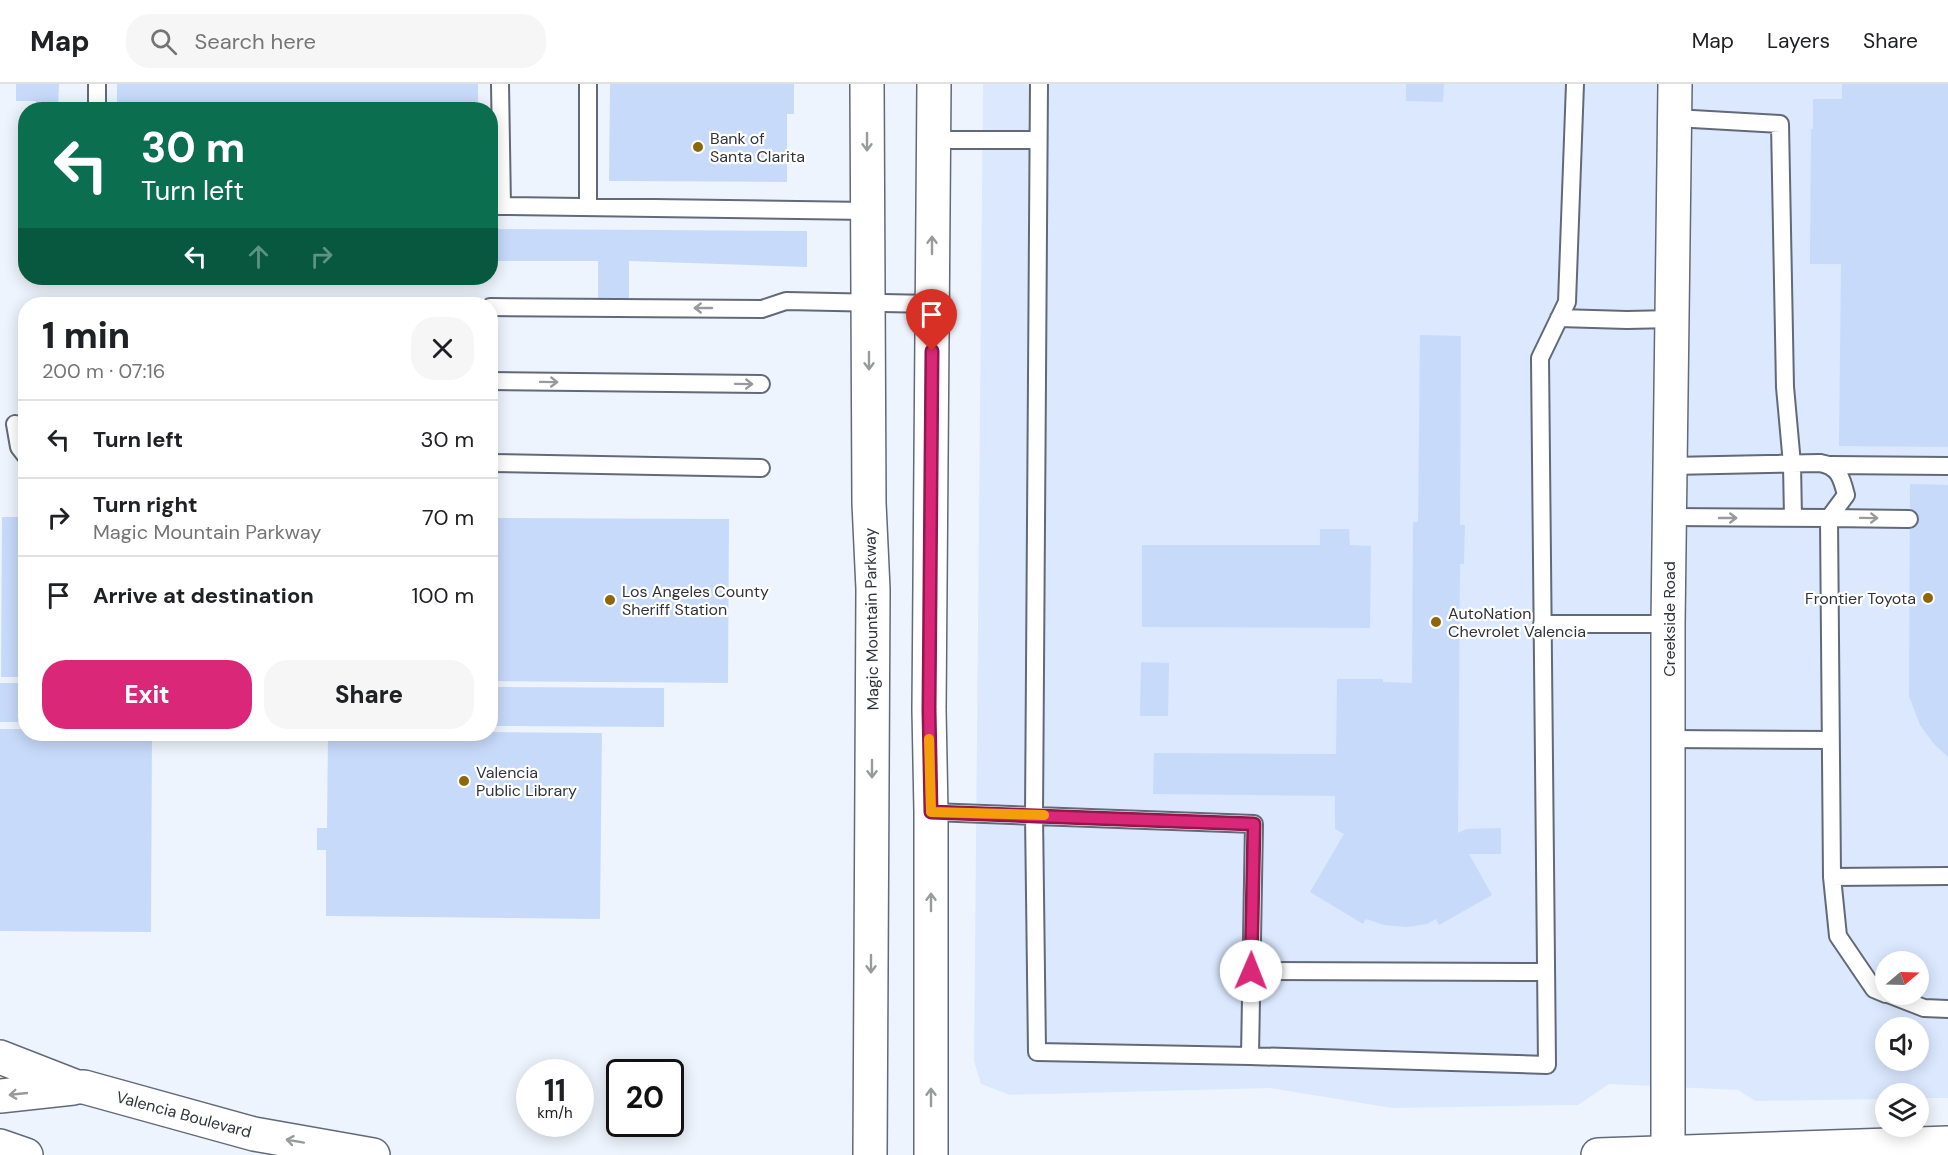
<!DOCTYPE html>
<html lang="en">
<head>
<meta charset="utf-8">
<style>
	:root { --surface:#fff; --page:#f6f6f6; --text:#202124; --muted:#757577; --line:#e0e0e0; --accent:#db2777 }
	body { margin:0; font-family:"DM Sans",sans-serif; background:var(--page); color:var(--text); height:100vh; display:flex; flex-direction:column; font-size:22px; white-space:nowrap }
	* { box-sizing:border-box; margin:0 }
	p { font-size:20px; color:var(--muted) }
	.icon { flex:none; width:33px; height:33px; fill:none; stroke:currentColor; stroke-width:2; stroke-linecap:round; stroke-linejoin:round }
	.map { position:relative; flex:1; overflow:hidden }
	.sheet { position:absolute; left:18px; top:213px; width:480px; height:444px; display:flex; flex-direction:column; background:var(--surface); border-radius:24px; box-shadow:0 3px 15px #0003 }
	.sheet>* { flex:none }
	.guide { position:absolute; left:18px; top:18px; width:480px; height:183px; border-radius:24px; box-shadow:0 3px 15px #0003; background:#0b6e4f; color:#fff; overflow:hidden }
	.needle { width:39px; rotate:71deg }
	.fabs { position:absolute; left:1875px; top:867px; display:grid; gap:12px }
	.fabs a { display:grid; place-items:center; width:54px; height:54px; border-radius:50%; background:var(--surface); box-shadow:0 3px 15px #0003; font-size:30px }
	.speed { position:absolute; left:516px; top:975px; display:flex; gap:12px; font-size:30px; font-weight:700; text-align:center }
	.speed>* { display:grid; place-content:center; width:78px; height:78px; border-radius:50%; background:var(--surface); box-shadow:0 3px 15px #0003; line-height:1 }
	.speed small { font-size:15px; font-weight:400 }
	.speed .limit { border:3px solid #111; border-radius:9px; background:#fff; color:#111 }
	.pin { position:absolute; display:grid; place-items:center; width:51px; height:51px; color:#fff; margin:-62px -26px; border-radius:50% 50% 50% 0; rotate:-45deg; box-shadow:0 0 6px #0007 }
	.pin .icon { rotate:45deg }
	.me { position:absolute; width:66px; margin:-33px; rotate:1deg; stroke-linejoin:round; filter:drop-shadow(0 0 4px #0008) }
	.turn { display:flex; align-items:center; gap:21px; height:126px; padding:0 24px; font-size:27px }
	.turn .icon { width:78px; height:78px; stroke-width:2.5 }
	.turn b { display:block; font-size:42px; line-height:51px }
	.lanes { display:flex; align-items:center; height:57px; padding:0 24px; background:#0003; justify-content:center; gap:30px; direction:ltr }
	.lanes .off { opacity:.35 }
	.round { display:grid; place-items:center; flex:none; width:63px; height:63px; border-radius:24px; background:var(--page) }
	.overview { display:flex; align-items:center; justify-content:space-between; height:102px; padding:0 24px }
	h1 { font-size:36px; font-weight:800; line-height:45px }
	.primary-button { display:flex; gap:12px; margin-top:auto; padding:12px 24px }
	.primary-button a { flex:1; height:69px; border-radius:24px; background:var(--accent); color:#fff; font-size:24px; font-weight:800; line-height:69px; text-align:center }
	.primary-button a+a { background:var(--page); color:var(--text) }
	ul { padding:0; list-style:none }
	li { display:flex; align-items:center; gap:18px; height:78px; padding:0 24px; border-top:2px solid var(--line) }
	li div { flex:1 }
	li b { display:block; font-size:22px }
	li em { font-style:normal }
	header { display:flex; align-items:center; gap:36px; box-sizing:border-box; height:84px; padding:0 30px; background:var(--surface); border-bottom:2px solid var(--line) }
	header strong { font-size:28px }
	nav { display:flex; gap:33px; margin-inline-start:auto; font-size:21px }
	.search { width:420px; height:54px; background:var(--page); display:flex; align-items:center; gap:15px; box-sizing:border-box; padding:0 21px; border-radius:24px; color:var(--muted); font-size:22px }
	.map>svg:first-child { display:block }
</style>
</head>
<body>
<header>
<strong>Map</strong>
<div class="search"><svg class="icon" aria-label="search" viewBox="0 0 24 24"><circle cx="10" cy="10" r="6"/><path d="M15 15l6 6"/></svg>Search here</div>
<nav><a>Map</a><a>Layers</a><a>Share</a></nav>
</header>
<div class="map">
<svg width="1948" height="1071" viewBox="0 0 1948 1071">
	<rect width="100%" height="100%" fill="#eef4fd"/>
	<!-- built -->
	<path fill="#dbe8fe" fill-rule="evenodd" d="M983 0H1948V1014H1919L1918 1010H1886L1885 1015 1755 1017 1738 1006 1609 1000 1578 1021 1392 1024 1270 1004 1010 1011 981 1000 974 977ZM1886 878H1918V910H1886ZM1886 944H1918V976H1886Z"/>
	<!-- building -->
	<path fill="#c8dafa" d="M16 0H59L58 26H36V17H16Z
		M117 0H478V18H473V26H117Z
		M610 0H794V30H787V98L609 97Z
		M1406 0H1444L1443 18 1406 17Z
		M1842 0H1948V363L1839 362 1841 180H1810L1811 45H1813V15H1842Z
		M490 145 807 147V183L629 177V221H598V177H490Z
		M1420 251 1461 252 1460 441H1465L1464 480H1460L1458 749 1466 745 1501 744V770H1469L1492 811 1439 841 1436 835 1427 840 1407 843 1384 841 1366 835 1363 840 1310 808 1344 750 1335 745V712L1153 710 1154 669 1336 670 1337 595H1383V598L1412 599 1413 438H1418Z
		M1910 400 1948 401V673L1934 660 1920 641 1909 612Z
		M2 433H26V593H1Z
		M490 434 729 435 728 599 490 597Z
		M1320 445H1349L1350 461 1371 462 1370 544 1142 543V461H1320Z
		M1141 578 1169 579 1168 632H1140Z
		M0 599H26V638H0Z
		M490 603 664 604V643L490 642Z
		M0 645H26V650H152L151 848 0 847Z
		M490 648 602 649 600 835 326 832V766H317V744H327L328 650Z"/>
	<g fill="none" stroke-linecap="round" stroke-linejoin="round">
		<!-- lane casing -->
		<g stroke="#626977" stroke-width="20">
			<path id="lane" d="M588 0V123
				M1039 0 1034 731 1037 968 1250 972 1547 981 1540 274 1567 218 1575 0
				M97 26V0
				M1675 34 1780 40 1785 303 1792 380 1793 434
				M933 56H1038
				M491 122H502L500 0
				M502 122 868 127
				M490 223 762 225 786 217 932 220
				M1559 234 1627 236 1673 235
				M490 297 761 300
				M15 340 19 363 26 372
				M490 379 761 384
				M1830 381 1948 382
				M1670 433 1829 434 1846 411C1842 395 1839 382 1820 379L1671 382
				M1909 435 1829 434 1832 793 1948 792
				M1542 540H1668
				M1668 655 1830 656
				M931 728 1254 740 1250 972
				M1832 793 1838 852 1874 905 1886 910
				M1251 887 1546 888
				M1888 910 1924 924 1948 925"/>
		</g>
		<!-- secondary casing -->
		<g stroke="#626977" stroke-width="36">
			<path id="secondary" d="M1668 1071V540L1675 0"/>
		</g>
		<!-- primary casing -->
		<g stroke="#626977" stroke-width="36">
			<path id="primary" d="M867 0 869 419 873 505 870 1071
				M0 973 77 1003H84L254 1050 373 1071
				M0 1012 73 1004
				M0 1062 26 1071
				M931 1071V728L929 626 934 0
				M1598 1071 1948 1059"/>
		</g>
		<!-- lane -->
		<use href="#lane" stroke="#fff" stroke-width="16"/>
		<!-- secondary -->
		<use href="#secondary" stroke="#fff" stroke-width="33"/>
		<!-- primary -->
		<use href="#primary" stroke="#fff" stroke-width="33"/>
	</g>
	<!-- one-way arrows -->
	<defs><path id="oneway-shaft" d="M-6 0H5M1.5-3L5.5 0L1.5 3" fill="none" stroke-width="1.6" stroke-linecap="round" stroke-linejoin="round" transform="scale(1.5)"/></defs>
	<g stroke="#989a9c">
		<use href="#oneway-shaft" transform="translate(867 58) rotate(90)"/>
		<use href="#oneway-shaft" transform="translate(932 161) rotate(-90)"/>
		<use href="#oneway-shaft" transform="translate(703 224) rotate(-180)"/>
		<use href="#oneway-shaft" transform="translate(869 277) rotate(90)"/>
		<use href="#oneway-shaft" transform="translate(549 298) rotate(1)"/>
		<use href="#oneway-shaft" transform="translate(744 300) rotate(1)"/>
		<use href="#oneway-shaft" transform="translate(1728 434)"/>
		<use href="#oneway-shaft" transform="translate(1869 434) rotate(1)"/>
		<use href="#oneway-shaft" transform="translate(872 685) rotate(90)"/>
		<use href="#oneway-shaft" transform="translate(931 818) rotate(-90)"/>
		<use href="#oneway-shaft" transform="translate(871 880) rotate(90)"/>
		<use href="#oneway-shaft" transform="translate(18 1010) rotate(174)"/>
		<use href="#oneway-shaft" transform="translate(931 1013) rotate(-90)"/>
		<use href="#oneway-shaft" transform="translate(295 1057) rotate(-170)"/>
	</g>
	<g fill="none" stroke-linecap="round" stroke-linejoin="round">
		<!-- route casing -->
		<g stroke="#8e194d" stroke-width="15">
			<path id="route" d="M932 267 929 626 931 728 1254 740 1251 887"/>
		</g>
		<!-- route -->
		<use href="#route" stroke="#db2777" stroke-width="10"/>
		<!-- slow -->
		<path stroke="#f59e0b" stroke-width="10" d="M929 655 931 728 1044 731"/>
	</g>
	<!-- markers -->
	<g fill="#8d670a" stroke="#fff" stroke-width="2">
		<circle cx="698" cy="63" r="6"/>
		<circle cx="1928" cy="514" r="6"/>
		<circle cx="610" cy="516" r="6"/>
		<circle cx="1436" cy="538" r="6"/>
		<circle cx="464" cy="697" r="6"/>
	</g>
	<g text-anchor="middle" stroke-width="4.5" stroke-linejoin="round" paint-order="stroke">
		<!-- poi labels -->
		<g font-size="16" fill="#30343a" stroke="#fff" text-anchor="start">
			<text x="710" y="60">Bank of<tspan x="710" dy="18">Santa Clarita</tspan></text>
			<text x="622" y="513">Los Angeles County<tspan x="622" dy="18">Sheriff Station</tspan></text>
			<text x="1916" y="520" text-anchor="end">Frontier Toyota</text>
			<text x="1448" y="535">AutoNation<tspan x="1448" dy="18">Chevrolet Valencia</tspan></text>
			<text x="476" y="694">Valencia<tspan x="476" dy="18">Public Library</tspan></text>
		</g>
		<!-- street labels -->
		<g font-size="16" fill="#30343a" stroke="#fff">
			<text transform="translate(871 535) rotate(-91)" y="6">Magic Mountain Parkway</text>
			<text transform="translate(1669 535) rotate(-90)" y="6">Creekside Road</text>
			<text transform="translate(184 1030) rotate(15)" y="6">Valencia Boulevard</text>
		</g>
	</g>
</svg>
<div class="fabs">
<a><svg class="needle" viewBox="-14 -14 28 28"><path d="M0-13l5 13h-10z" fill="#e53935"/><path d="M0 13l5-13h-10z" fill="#757577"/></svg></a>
<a><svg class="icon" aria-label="sound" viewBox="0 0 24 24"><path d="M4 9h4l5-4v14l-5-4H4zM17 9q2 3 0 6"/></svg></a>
<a><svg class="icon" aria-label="layers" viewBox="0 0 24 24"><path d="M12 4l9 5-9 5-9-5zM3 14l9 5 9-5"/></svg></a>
</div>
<div class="speed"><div>11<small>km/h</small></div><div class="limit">20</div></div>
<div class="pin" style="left:932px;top:267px;background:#d93025"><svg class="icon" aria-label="arrive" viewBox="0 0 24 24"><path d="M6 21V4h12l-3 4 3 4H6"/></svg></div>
<svg class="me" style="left:1251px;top:887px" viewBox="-20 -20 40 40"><circle r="19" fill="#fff"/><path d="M0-13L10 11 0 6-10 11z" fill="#db2777"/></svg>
<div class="guide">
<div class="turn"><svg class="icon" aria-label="left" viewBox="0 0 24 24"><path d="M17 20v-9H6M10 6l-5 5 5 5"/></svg><div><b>30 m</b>Turn left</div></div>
<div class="lanes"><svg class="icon" aria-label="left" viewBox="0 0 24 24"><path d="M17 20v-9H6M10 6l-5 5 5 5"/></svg><svg class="icon off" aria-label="ahead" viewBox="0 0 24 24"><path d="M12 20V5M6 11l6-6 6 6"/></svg><svg class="icon off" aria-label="right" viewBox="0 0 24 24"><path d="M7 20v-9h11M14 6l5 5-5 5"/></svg></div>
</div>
<section class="sheet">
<div class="overview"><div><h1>1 min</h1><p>200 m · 07:16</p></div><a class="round"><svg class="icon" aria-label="close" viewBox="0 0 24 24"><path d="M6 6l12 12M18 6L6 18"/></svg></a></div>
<ul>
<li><svg class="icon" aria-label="left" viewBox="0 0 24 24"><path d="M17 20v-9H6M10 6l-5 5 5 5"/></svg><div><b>Turn left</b></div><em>30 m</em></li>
<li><svg class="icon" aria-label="right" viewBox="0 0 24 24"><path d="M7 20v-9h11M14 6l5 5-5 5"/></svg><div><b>Turn right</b><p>Magic Mountain Parkway</p></div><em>70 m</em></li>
<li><svg class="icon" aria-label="arrive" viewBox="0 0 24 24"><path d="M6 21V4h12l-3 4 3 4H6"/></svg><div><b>Arrive at destination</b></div><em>100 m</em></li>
</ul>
<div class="primary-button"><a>Exit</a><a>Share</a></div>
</section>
</div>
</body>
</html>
